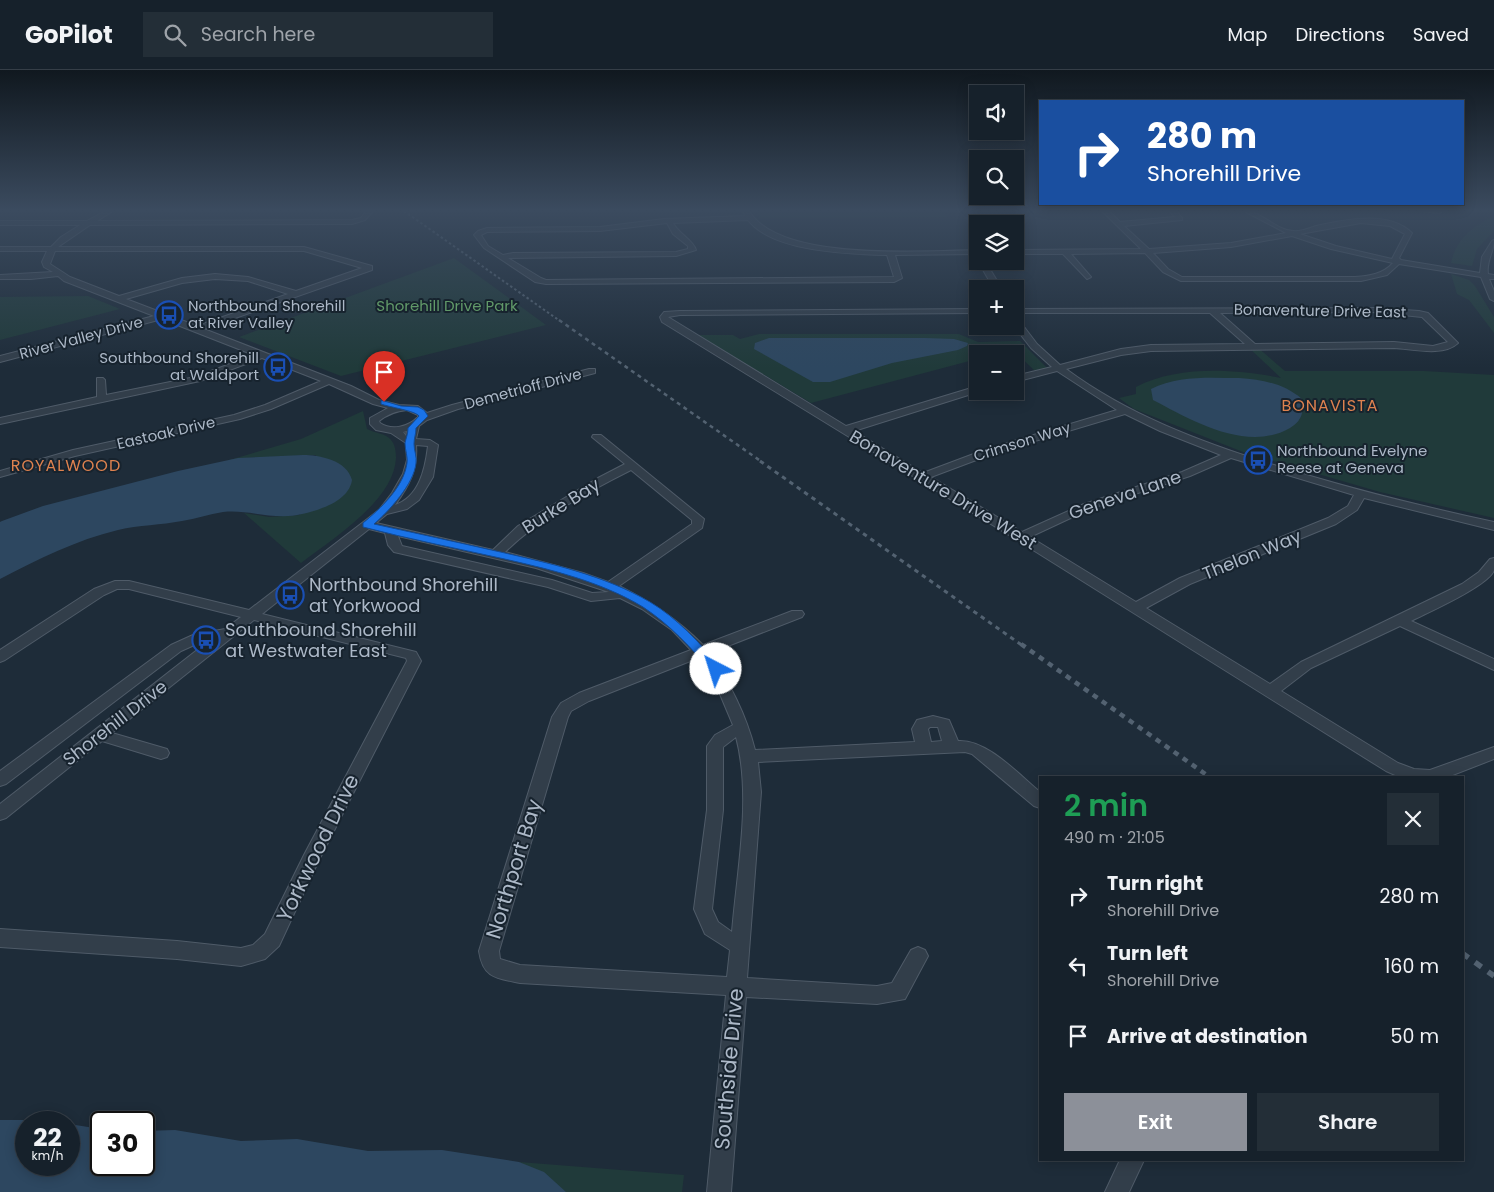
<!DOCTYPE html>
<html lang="en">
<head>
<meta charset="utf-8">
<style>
	:root { --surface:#16212b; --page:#232e37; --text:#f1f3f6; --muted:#9ea3a9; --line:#353e47; --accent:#8c9099 }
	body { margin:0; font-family:Poppins,sans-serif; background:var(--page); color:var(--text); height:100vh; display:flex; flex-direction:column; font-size:19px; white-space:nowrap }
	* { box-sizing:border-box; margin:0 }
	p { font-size:16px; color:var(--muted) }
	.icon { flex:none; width:28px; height:28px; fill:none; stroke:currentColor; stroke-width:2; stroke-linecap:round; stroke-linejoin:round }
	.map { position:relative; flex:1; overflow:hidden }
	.panel { position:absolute; left:1039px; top:706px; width:425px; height:385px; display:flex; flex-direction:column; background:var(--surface); border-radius:0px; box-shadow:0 2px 12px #0003,0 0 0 1px var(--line) }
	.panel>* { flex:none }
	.guide { position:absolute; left:1039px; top:30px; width:425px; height:105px; border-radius:0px; box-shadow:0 2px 12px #0003,0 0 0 1px var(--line); background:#1a4fa0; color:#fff; overflow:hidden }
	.controls { position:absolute; left:969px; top:15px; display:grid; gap:10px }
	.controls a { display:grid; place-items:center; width:55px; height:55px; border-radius:0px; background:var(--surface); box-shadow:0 2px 12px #0003,0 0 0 1px var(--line); font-size:25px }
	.speed { position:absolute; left:15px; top:1041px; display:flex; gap:10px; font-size:25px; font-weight:700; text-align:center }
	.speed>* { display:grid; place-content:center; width:65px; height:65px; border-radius:50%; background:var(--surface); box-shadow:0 2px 12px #0003,0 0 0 1px var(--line); line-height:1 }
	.speed small { font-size:12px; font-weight:400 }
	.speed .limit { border:2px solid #111; border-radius:8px; background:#fff; color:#111 }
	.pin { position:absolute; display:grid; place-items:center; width:42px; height:42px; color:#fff; margin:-51px -21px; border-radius:50% 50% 50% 0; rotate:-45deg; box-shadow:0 0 5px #0007 }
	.pin .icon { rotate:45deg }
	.me { position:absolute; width:55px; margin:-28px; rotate:320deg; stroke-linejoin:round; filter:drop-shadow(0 0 4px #0008) }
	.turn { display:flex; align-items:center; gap:18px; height:105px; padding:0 25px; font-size:22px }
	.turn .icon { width:65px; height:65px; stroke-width:2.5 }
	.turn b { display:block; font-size:35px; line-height:42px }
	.round { display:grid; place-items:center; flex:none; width:52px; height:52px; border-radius:0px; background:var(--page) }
	.head { display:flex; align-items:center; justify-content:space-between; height:85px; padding:0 25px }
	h1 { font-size:30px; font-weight:600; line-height:38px; color:#1e9e55 }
	.action { display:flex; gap:10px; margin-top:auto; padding:10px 25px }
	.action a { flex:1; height:58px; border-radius:0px; background:var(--accent); color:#fff; font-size:20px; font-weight:600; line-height:58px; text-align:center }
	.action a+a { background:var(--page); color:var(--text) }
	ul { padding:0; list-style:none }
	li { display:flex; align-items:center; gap:15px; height:70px; padding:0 25px }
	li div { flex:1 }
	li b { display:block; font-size:19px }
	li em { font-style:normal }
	header { display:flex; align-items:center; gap:30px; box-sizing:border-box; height:70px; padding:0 25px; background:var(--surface); border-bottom:1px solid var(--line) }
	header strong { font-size:24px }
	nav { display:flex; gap:28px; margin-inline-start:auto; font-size:18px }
	.search { width:350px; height:45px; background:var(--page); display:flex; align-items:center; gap:12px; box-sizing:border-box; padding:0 18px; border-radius:0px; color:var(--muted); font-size:19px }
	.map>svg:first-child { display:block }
</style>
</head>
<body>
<header>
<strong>GoPilot</strong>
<div class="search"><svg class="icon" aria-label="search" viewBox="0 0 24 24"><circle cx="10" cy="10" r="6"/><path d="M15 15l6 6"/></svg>Search here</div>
<nav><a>Map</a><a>Directions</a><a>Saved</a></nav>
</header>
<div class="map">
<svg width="1494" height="1122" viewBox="0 0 1494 1122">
	<rect width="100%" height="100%" fill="#1e2c39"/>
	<!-- green -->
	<path fill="#203a3a" d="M755 141H944L947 147 760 148Z
		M1494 146V161L1477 179 1472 196 1451 193C1456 169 1473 156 1494 146Z
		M454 188 546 255 341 306 239 267Z
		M1451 204 1469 210 1475 216 1494 247V263L1469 230 1457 224Z
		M88 226 120 239 0 270V227Z
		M759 264H959L978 272 1020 271 1048 299 1036 302 1013 280 998 284H978L977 289 811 333 698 265H733L740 269Z
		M1257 277 1285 301H1424L1494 305V448L1380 422 1243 382 1134 339 1119 328 1136 324V317C1178 295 1236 299 1281 308L1249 278Z
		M363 341 367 359C374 363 386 363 391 370 395 374 396 382 396 388 394 431 332 469 301 493L244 443 269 447 300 445 316 385 246 388 226 391 301 369Z
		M519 1092 684 1105 682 1122H566Z"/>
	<!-- water -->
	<path fill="#2d4760" d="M769 268H925L954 269 968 273 967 276 958 280 892 293 830 312H813L754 279 755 273Z
		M1239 308C1263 310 1283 313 1302 329 1304 342 1302 351 1290 358 1247 383 1191 350 1153 330L1151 319C1178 305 1210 308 1239 308Z
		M303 385C319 385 347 390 352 410 349 431 320 440 302 444 275 451 249 439 223 442 209 444 196 449 182 451 161 455 139 455 118 460 76 470 39 489 0 509V452L2 451 43 436 178 401 238 388Z
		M0 1050H46L61 1052H26V1095H69V1054L101 1059V1095H144V1061L175 1060 241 1071 297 1069 368 1081 442 1080 519 1092 544 1102 566 1122H0Z"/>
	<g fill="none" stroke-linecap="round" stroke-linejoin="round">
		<!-- minor casing -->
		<g stroke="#4f5b68" stroke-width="2">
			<path id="minor" d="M105 141H113L97 151 352 150 361 148 366 141H373L365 150 352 154 90 155 58 177H304L372 196V200L204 259 351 316 379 330 399 335 418 336 427 343 452 335 589 299H595V303L458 339 427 350 419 356 416 369 430 370 438 375 433 407 419 430 407 439 387 444 376 453 493 480 518 456 598 408 625 394 592 367 593 365H601L704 449 702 458 619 516C652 533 677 549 703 575L792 541H802L804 544 802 547 710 583C730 614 746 644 755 680L915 672 912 659 917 650 933 646 949 650 958 671C987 669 1018 704 1040 722V738L1034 736 972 684 965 682 758 692 761 722 747 908 877 916 892 913 911 880 918 877 925 880 928 886 905 929 877 934 746 927 731 1122H707L726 925 520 913C496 908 483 908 479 881L552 647 561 633 579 623 691 580 672 560 642 539 620 528 591 531 548 517 394 482 388 475 385 463 369 459 262 544 416 582 421 591 318 792 279 876 265 889 241 896 177 889 0 877V859L177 871 241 878 253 875 265 864 304 785 407 591 406 588 254 550 112 663 167 679 169 683 167 687 161 689 102 671 6 748 0 750V734L210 570 201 572 181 581 6 714 0 716V701L171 575 193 565 225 559 241 547 129 519H117L104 525 5 590 0 592V580L94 519 115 511H129L249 540 379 440 392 423 403 404 407 390 406 373 391 363 376 360 370 354V348L388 338 373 334 329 314 271 339 240 349 75 386 0 407V401L73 380 234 345 265 335 321 311 262 288 200 311 0 354V348L97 327V308H103L105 310 106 325 195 307 254 285 162 249 0 292V286L154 246 64 211 58 206 31 209H0V205L53 202 44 197 42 192 47 181H0V177H51L61 167 80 155H0V151H87ZM55 181H304L362 198 296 221 248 207 215 204 182 208 119 226 70 207 50 194ZM215 209 248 211 288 224 197 256 126 229 182 213ZM407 340 418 345V347C408 357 392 361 380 353L379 351C388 344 396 341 407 340ZM407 361 406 366 403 362ZM416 375 428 376C425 400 419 427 395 435 409 416 418 399 416 375ZM631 400 692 450V454L608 512 583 503 505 482C540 448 587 422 631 400ZM398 466 536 498 609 522 592 523 552 510 402 476ZM698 588 717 617 733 655 715 665 707 676V740L694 839 705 864 730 880 727 907 520 895 500 889 499 881 568 647 571 641 589 631ZM930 657H938L942 671 931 672 928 659ZM736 667C752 727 737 800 732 862L718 852 712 839 723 740V677Z
				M743 141H749C780 192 923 181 978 180V184L895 185 902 208 894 212 546 214 535 212 484 178 474 165 478 161 487 158 600 157 664 149 745 146ZM748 150C772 182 850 184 887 185L894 207 546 210 541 208 508 188 676 186 696 180C693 170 679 164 673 153ZM667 153 673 164 688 176V179L676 182 513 183 503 185 488 176 481 165 487 162 600 161Z
				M1102 141H1109L1120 152 1175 147 1169 141H1176L1182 148V150L1124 156 1149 179 1231 173 1286 163 1244 141C1262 141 1275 160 1293 161 1300 162 1310 158 1316 156 1345 150 1388 140 1412 163L1399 188 1401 190 1480 203 1482 187 1492 171 1494 170C1494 182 1486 191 1488 204L1494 205V209H1489L1494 221V231L1490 229 1481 207 1399 194 1387 205 1361 211H1181L1163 202 1145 183 1071 184 1091 207 1087 209 1063 184H1015V180L1141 179ZM1361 153 1390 156 1405 164 1392 189 1336 176 1300 164ZM1292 166 1331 179 1393 193C1383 204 1370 206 1355 207H1182L1168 199 1153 183 1231 177Z
				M1420 141H1443L1440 143Z
				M978 191H985L1002 219H994Z
				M1374 238 1419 241 1428 243 1458 273C1443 287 1413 279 1394 278L1151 281 1121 285 1066 299C1128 345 1201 372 1274 395 1347 418 1420 436 1494 452V460L1364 428 1357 440 1336 454 1190 514 1146 538 1270 614 1301 592 1462 514 1479 502 1490 489 1494 488C1494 492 1494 497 1494 500 1490 515 1427 543 1411 551L1494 589V600L1400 556 1311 598 1281 621 1398 693 1414 699 1430 700 1494 677V689L1445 708H1402L1386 701 1017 470 662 252 660 247 664 242 680 241 978 239V243L680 245 668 247 846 356 978 316V321H981L854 361 923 403 987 379 1117 340 1057 301 1015 312V306L1052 297 1031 278 1014 256 1015 249H1018L1037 274 1060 295 1121 279 1151 275 1245 274 1210 243H1015V239ZM1374 242 1422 247 1448 272 1433 276 1394 272 1255 274 1220 243ZM1125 344 1160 361 1221 385 1182 402 1084 434 1022 462 931 407 995 383ZM1231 388 1354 425 1348 436 1328 448 1180 508 1136 532 1030 467 1092 438 1190 406Z
				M1120 1090H1144L1129 1122H1105Z"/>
		</g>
		<!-- minor -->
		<use href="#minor" fill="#323e4a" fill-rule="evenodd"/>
		<!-- rail-far4 -->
		<path stroke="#536271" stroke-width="2" stroke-dasharray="2.5 2.5" stroke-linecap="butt" d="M404 141 560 251"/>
		<!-- rail-far3 -->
		<path stroke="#536271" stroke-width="2.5" stroke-dasharray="4 4" stroke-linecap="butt" d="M559 250 762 392"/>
		<!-- rail-far2 -->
		<path stroke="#536271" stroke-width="3" stroke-dasharray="4.5 4.5" stroke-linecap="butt" d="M760 391 1023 576"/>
		<!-- rail-far1 -->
		<path stroke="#536271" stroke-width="4.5" stroke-dasharray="5.5 5.5" stroke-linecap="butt" d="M1021 574 1211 708"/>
		<!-- rail -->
		<path stroke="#536271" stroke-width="5.5" stroke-dasharray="8 8" stroke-linecap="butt" d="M1462 883 1494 906"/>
	</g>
	<!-- sky -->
	<linearGradient id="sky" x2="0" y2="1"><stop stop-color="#10181f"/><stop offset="0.47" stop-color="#3b4b5f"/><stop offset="1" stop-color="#3b4b5f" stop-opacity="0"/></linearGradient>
	<rect width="1494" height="298" fill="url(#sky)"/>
	<!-- route -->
	<path fill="#1a73e8" stroke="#114b97" d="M381 330 401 336 418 337 424 340 428 346 416 358C416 364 414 368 414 374 414 380 417 387 416 393 414 414 389 441 374 454 415 463 456 472 496 481 549 493 604 505 650 532 677 548 700 573 720 597L722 599 720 602H711C692 578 669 554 643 537 600 511 549 499 500 488 455 478 409 469 363 457V453C380 439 404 417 407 393 408 387 405 380 405 373 406 368 408 364 408 358L419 346C416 341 389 337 381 334Z"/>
	<!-- icons -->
	<defs>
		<g id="bus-ring" transform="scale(1.4375)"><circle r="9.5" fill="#17232e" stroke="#1a4fb4" stroke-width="1.5"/><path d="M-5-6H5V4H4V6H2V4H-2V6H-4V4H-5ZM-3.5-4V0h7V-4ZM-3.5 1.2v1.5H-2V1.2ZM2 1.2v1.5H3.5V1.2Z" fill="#1a4fb4"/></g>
	</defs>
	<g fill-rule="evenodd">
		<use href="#bus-ring" x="169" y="245"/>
		<use href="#bus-ring" x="278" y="297"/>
		<use href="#bus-ring" x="1258" y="390"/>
		<use href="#bus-ring" x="290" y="525"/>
		<use href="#bus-ring" x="206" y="570"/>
	</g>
	<g text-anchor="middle" stroke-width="4" stroke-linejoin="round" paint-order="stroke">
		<!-- far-poi labels -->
		<g font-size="15" fill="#acb8c7" stroke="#17232e" text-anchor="start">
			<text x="188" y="241">Northbound Shorehill<tspan x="188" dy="17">at River Valley</tspan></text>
			<text x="259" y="293" text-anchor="end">Southbound Shorehill<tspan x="259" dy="17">at Waldport</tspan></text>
			<text x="1277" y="386">Northbound Evelyne<tspan x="1277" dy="17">Reese at Geneva</tspan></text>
		</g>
		<!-- far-park labels -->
		<g font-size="15" fill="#619969" stroke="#17232e">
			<text x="447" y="241">Shorehill Drive Park</text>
		</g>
		<!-- far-street labels -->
		<g font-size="15" fill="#acb8c7" stroke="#17232e">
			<text transform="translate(1320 241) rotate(1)" y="5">Bonaventure Drive East</text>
			<text transform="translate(81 268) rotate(-15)" y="5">River Valley Drive</text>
			<text transform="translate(523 319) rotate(-15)" y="5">Demetrioff Drive</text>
			<text transform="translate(166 363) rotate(-13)" y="5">Eastoak Drive</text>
			<text transform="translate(1022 372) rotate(-17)" y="5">Crimson Way</text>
		</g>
		<!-- far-neighbourhood labels -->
		<g font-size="16" letter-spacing="1" fill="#de824f" stroke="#17232e">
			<text x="1330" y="341">BONAVISTA</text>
			<text x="66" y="401">ROYALWOOD</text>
		</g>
		<!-- street labels -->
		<g font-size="18" fill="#acb8c7" stroke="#17232e">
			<text transform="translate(943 420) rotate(31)" y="6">Bonaventure Drive West</text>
			<text transform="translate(1125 425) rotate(-19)" y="6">Geneva Lane</text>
			<text transform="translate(561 436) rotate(-32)" y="6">Burke Bay</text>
			<text transform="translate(1252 485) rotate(-22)" y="6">Thelon Way</text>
			<text transform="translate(115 653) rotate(-38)" y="6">Shorehill Drive</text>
		</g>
		<!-- poi labels -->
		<g font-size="18" fill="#acb8c7" stroke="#17232e" text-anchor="start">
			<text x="309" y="521">Northbound Shorehill<tspan x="309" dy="21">at Yorkwood</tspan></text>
			<text x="225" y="566">Southbound Shorehill<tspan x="225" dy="21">at Westwater East</tspan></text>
		</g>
		<!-- near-street labels -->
		<g font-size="21" fill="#acb8c7" stroke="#17232e">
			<text transform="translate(318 778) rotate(-64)" y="7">Yorkwood Drive</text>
			<text transform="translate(514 799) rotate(-73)" y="7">Northport Bay</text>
			<text transform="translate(729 999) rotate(-85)" y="7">Southside Drive</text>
		</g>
	</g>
</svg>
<div class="controls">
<a><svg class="icon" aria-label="sound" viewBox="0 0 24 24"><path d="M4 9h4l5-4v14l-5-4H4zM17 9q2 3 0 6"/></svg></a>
<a><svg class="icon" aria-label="search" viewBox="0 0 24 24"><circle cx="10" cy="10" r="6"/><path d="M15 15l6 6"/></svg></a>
<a><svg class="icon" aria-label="layers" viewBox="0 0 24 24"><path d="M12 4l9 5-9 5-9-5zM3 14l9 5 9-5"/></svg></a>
<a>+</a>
<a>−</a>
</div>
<div class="speed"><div>22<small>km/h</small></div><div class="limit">30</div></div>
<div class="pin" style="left:384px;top:332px;background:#d93025"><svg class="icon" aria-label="arrive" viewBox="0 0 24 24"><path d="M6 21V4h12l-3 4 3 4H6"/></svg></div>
<svg class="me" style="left:716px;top:599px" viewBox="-20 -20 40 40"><circle r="19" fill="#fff"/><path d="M0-13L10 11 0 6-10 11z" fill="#1a73e8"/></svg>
<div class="guide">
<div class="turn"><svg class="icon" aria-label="right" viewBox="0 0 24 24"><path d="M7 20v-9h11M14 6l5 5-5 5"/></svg><div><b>280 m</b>Shorehill Drive</div></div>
</div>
<section class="panel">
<div class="head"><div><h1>2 min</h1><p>490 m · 21:05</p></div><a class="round"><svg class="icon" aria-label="close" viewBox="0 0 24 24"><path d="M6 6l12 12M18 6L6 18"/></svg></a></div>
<ul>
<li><svg class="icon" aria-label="right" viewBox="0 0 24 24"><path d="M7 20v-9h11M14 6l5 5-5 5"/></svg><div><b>Turn right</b><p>Shorehill Drive</p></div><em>280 m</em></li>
<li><svg class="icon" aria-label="left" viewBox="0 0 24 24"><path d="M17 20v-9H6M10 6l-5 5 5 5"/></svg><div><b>Turn left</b><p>Shorehill Drive</p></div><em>160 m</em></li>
<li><svg class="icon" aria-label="arrive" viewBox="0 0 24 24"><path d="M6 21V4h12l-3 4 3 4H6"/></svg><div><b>Arrive at destination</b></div><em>50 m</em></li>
</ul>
<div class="action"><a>Exit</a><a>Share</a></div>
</section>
</div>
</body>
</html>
